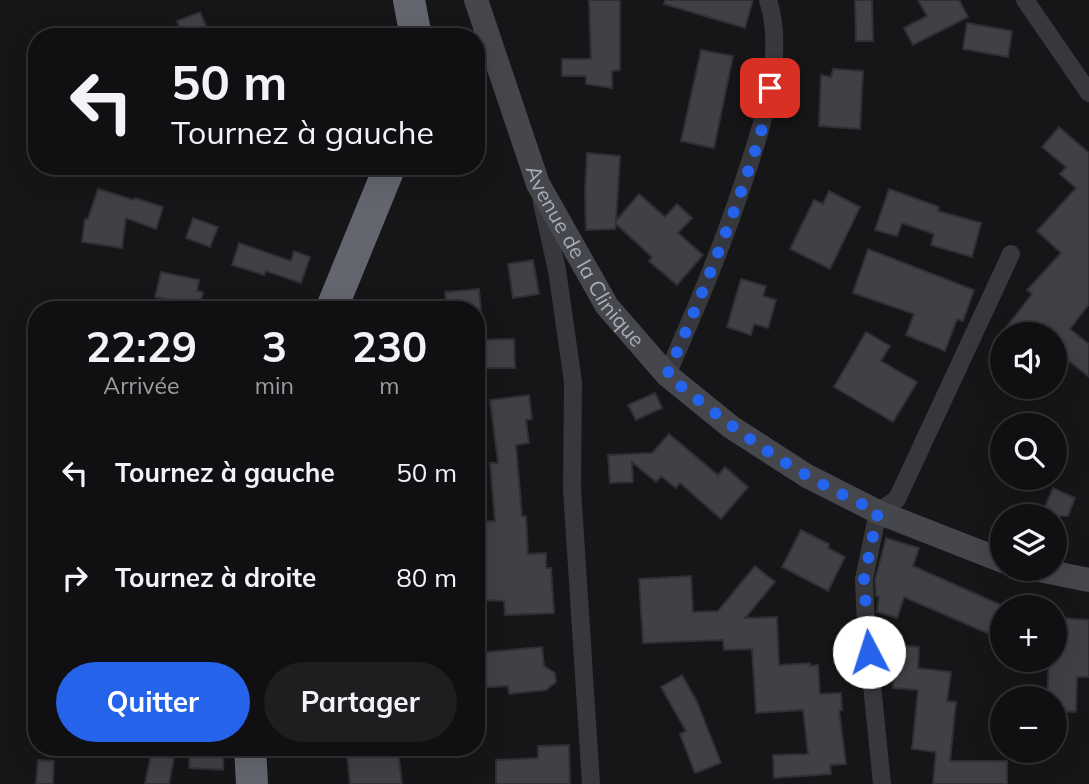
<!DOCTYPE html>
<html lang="fr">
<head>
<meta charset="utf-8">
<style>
	:root { --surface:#101012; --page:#1e1e20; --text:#f1f3f6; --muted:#9c9d9f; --line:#303032; --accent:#2563eb }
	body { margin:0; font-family:Mulish,sans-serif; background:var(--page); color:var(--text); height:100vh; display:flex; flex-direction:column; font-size:26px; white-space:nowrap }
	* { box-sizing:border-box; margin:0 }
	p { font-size:23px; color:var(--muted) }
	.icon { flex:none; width:38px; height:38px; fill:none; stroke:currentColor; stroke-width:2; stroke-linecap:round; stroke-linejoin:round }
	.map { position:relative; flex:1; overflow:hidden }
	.sheet { position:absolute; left:28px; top:301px; width:457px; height:455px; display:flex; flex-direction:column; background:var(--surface); border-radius:28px; box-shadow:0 7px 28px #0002,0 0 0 2px var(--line) }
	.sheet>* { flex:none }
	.banner { position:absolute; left:28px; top:28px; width:457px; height:147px; border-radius:28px; box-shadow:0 7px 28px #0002,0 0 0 2px var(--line); background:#101012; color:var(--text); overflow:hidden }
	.tools { position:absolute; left:990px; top:322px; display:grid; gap:14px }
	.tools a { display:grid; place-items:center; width:77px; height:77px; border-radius:50%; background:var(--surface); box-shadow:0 7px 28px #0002,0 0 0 2px var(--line); font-size:35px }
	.pin { position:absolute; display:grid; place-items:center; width:60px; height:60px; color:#fff; margin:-30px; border-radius:14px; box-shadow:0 4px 10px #0006 }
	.me { position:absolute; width:77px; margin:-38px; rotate:355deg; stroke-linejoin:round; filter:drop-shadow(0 0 5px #0008) }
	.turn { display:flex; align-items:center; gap:24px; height:147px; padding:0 28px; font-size:32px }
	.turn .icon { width:91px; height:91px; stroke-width:2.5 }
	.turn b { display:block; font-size:49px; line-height:60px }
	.eta { display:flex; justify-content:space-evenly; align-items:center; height:119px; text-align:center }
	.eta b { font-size:42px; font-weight:700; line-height:49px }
	.cta { display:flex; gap:14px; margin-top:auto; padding:14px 28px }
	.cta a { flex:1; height:80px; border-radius:42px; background:var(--accent); color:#fff; font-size:28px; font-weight:700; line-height:80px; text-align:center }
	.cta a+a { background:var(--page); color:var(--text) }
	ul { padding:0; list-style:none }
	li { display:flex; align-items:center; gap:21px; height:105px; padding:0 28px }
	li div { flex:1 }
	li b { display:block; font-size:26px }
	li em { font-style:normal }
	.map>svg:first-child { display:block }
</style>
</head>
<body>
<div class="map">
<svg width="1089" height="784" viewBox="0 0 1089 784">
	<rect width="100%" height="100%" fill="#161618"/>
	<!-- building -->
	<path fill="#404145" stroke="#303034" stroke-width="2" d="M589 0H620V70L612 71V88L586 84V76H562V59H591Z
		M665 0H753L745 28 664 4Z
		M855 0H872L873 41H856Z
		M918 0H959L968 17 913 45 904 28 927 16Z
		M200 12 211 37H183L177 21Z
		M967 23 1012 31 1008 57 963 49Z
		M701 50 733 56 714 148 681 141Z
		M833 69 863 71 860 129 819 126 821 75 831 77Z
		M1059 127 1089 153V304L1070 329 1089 344V377L1055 350V334H1001L1032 294 1027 290 1061 253 1037 231 1076 188 1060 174 1066 167 1042 147Z
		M587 153 620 156 616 221 639 194 665 217 677 204 692 218 678 233 703 255 677 285 649 261 652 257 616 224 615 229 586 230 585 192Z
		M98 189 134 200 135 198 163 207 156 229 126 218 122 248 82 242 85 219H88Z
		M889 189 939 207 938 211 981 223 972 257 931 245 934 234 902 223 897 236 875 230Z
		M829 191 860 207 830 269 790 249 814 200 823 204Z
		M193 218 218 227 210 247 186 238Z
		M239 243 291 261 294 251 310 257 301 283 266 271 264 275 232 265Z
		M868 249 974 290 963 321 957 319 945 351 906 335 914 314 853 293Z
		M533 260 539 294 513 298 508 264Z
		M161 272 199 280 197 291 203 292 199 310H173L175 301 155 297Z
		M741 279 766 286 763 296 776 300 768 328 754 324 751 335 727 327Z
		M479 289 481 310H447L445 292Z
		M866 332 890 346 881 361 917 382 893 422 834 387Z
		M514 339 515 368H477L476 340Z
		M655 393 662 408 636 420 628 405Z
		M529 395 532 419 526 420 529 443 516 445 522 516H526L528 554 546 553V568H551L554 613 505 615 504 601 480 600 481 571H476V522L495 521 490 463H498L490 400Z
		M669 434 718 475 725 467 748 487 721 519 680 483 676 488 661 476 656 482 632 462 633 482 610 483 608 455 652 453Z
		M1053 488 1075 498 1068 516H1041Z
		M801 530 829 544 828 548 845 557 828 591 782 567Z
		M886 538 919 548 913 566 1003 606V640L904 597 897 618 877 612 879 597 876 596 875 580Z
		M755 566 775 582 745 618 777 617 779 665 810 663V666L818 665 820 694 841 693 842 710H839L846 764 830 765 831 774 774 778 773 755 808 754 803 710 756 713 752 649 724 650 723 640 643 643 639 579 691 576 693 612 718 611Z
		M1062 618 1089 620V677H1077L1076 712 1055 711V698H1047L1049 660H1055V629L1061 631Z
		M896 645 919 647 918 668 951 672 947 701 956 702 950 761H1007V784H933L936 752 912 749 918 690 893 688Z
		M542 647 544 666 555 673 556 682 546 690 509 694 508 686 476 688V653Z
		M682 675 697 702 721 763 695 773 680 734 686 731 661 687Z
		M569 745 570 784H496V760L538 758V746Z
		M190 747 224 749 223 770 189 768Z
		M398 749 402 784H350L347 753Z
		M151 754 174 758 169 784H145Z
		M38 760 54 761 53 784H36Z"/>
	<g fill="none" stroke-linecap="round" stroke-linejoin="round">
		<!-- street -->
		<path stroke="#37383d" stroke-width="18" d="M1025 0 1089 93
			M542 203 557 270 573 382 572 489 591 784
			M667 375C693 315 719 255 740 192 759 137 787 58 768 0
			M882 784 866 626 864 579 878 512 897 499 1011 254"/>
		<!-- secondary -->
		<g stroke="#45474d" stroke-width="24">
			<path id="s1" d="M476 0 538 184 607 306 667 375 731 427 807 476 878 512 1003 561"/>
			<path d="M1034 569 1089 580"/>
		</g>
		<!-- highway -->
		<path stroke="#63666e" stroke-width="32" d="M409 0 416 37
			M331 310 390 166
			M250 747 252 784"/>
	</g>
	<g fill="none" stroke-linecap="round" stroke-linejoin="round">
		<!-- route -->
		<path stroke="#2563eb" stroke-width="12" stroke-dasharray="0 21.6" d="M770 88C766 123 754 154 743 186 720 251 694 313 667 375 712 411 757 447 806 475 830 489 854 500 878 512L864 579 869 652"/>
	</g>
	<g text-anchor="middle" stroke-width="5" stroke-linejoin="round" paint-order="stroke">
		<!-- street labels -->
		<g font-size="21" fill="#a8adb8" stroke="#111113">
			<text dy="7" stroke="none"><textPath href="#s1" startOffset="280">Avenue de la Clinique</textPath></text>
		</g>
	</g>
</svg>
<div class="tools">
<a><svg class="icon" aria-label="sound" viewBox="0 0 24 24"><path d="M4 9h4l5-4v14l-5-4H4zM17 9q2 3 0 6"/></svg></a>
<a><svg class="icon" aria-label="search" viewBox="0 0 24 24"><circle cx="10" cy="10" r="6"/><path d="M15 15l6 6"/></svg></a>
<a><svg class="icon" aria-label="layers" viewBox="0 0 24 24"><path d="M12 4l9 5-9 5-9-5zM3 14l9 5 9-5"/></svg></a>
<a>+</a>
<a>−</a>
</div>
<div class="pin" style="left:770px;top:88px;background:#d93025"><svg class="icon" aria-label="arrive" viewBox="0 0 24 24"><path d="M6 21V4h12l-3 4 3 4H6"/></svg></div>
<svg class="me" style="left:869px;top:652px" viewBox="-20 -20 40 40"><circle r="19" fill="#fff"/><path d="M0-13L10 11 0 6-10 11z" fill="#2563eb"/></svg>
<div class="banner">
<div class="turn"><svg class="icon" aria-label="left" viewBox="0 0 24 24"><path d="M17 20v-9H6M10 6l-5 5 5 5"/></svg><div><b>50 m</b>Tournez à gauche</div></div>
</div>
<section class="sheet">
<div class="eta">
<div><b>22:29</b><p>Arrivée</p></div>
<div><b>3</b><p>min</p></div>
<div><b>230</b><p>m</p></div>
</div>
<ul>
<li><svg class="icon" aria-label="left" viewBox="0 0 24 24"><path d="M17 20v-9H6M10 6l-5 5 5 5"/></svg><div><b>Tournez à gauche</b></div><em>50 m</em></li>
<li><svg class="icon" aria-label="right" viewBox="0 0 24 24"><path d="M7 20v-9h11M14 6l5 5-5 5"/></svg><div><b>Tournez à droite</b></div><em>80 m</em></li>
</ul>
<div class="cta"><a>Quitter</a><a>Partager</a></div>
</section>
</div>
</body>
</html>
